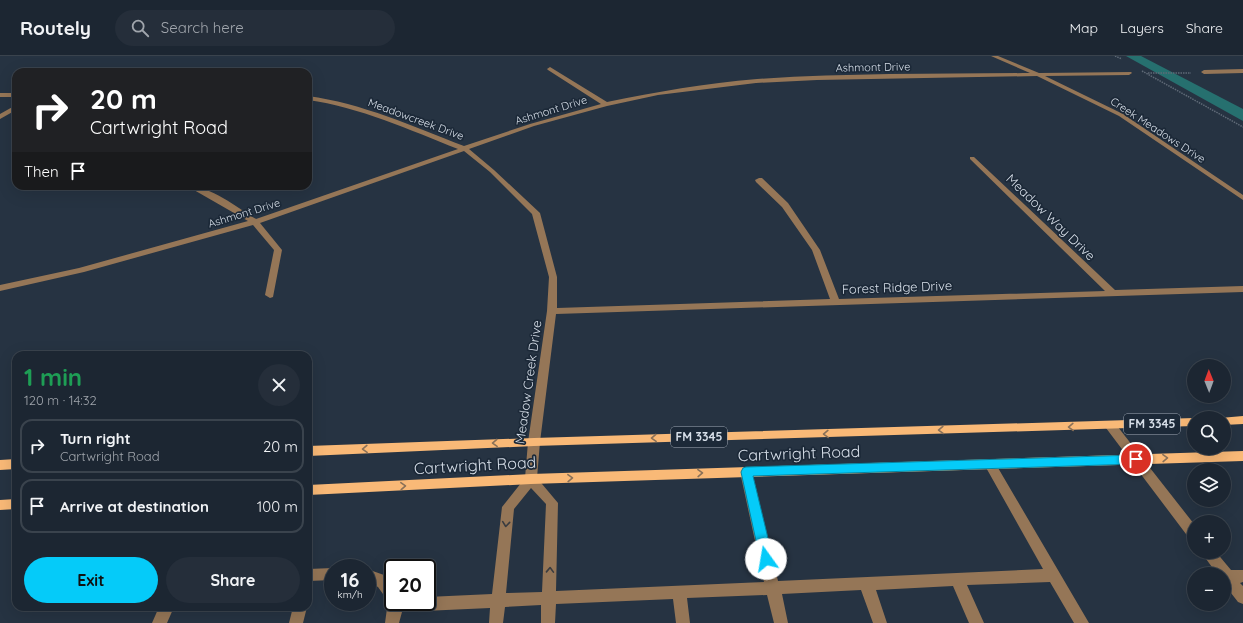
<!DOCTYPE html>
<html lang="en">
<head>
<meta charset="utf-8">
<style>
	:root { --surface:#1c2632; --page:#252e3a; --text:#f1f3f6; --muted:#a0a5ac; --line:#3a434d; --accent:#05cbf9 }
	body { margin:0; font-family:Quicksand,sans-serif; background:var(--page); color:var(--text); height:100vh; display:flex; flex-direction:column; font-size:15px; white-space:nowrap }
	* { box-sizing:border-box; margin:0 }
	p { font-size:13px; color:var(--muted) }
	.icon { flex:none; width:22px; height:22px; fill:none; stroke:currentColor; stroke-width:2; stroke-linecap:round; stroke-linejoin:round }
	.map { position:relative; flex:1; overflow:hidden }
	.drawer { position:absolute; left:12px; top:295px; width:300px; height:260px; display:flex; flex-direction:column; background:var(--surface); border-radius:12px; box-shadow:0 4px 16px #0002,0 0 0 1px var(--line) }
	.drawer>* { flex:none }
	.top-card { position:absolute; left:12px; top:12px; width:300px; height:122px; border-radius:12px; box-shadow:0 4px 16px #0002,0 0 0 1px var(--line); background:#202124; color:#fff; overflow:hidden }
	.needle { width:26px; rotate:359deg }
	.buttons { position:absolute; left:1187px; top:303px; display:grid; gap:8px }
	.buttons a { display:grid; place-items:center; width:44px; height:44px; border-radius:50%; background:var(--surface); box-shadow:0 4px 16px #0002,0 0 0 1px var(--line); font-size:20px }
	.speed { position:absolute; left:324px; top:503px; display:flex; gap:8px; font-size:20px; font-weight:700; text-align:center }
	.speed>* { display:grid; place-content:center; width:52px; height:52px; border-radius:50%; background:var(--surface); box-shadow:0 4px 16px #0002,0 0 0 1px var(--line); line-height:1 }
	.speed small { font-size:10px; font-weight:400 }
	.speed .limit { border:2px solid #111; border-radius:6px; background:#fff; color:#111 }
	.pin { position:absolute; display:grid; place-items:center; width:34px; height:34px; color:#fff; margin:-17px; border:2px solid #fff; border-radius:50%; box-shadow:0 1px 4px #0007 }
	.me { position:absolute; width:44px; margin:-22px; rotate:347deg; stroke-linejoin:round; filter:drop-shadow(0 0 3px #0008) }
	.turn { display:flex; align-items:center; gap:14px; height:84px; padding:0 12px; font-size:18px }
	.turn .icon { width:52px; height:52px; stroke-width:2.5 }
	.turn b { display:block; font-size:28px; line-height:34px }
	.then { display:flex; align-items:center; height:38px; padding:0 12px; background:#0003; gap:8px; font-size:15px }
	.round { display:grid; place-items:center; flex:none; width:42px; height:42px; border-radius:21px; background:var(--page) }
	.summary { display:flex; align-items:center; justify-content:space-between; height:68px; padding:0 12px }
	h1 { font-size:24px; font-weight:700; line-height:30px; color:#1e9e55 }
	.button { display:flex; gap:8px; margin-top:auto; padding:8px 12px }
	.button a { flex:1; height:46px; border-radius:24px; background:var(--accent); color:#111; font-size:16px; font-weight:700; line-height:46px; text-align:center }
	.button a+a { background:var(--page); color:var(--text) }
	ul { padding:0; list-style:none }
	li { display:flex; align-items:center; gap:12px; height:54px; margin:0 8px 6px; padding:0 4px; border:2px solid var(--line); border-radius:12px }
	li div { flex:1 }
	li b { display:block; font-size:15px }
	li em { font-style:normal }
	header { display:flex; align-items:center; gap:24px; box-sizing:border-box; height:56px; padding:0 20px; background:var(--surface); border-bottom:1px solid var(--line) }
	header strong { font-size:19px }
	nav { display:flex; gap:22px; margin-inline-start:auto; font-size:14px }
	.search { width:280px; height:36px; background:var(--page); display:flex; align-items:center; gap:10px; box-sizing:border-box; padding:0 14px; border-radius:22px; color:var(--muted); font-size:15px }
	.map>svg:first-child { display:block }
</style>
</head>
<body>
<header>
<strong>Routely</strong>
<div class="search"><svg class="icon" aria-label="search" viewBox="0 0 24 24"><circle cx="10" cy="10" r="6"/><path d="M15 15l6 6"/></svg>Search here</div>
<nav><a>Map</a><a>Layers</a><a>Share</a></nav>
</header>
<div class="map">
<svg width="1243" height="567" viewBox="0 0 1243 567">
	<rect width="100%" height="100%" fill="#263342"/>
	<!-- water -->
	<path fill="#26706f" d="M1126 0H1141L1243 53V65Z"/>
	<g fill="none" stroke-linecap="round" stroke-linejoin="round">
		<!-- path -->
		<path stroke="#5f6a77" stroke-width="1.5" stroke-dasharray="1.5 1" stroke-linecap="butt" d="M1115 0 1122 3
			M1142 15 1243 71
			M1148 17H1191"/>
		<!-- minor -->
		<path fill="#957657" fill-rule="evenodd" d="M991 0H998L1039 17 1131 16 1132 17 1129 19 1045 20 1123 58 1243 139V144L1119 60 1037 20 817 24 756 27 658 39 607 50 534 70 469 93 494 114 540 157 557 221V252L830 243 812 194 782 151 756 126 755 124 759 122H762L788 147 820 194 839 243 1105 235 970 103V101H974L1115 234 1243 230V236L556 258 540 386 537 422 558 447 556 535 764 526 740 416 742 413 746 411 750 413 752 416 778 525 1043 513 984 408 986 405 990 403 994 405 1089 567H1074L1050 526 967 529 984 567H969L953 530 876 534 887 567H873L861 534 782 538 788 567H774L767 539 687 542 690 567H676L673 543 556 548 555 567H541V549L505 551 503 567H489L490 552 402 556 399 567H385L388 545 378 531 367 525V513L384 519 393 527V546H427V541L492 538 502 451 525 422 528 386 547 255 549 221 532 158 490 116 464 95 260 167 282 194 273 241 270 242 265 239 274 194 253 169 84 216 0 235V229L79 212 248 165 187 130C211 130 236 151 256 163L458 93C410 74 359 51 308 44V40C361 47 415 71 464 90L530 68 601 48 548 14 547 13 550 11 607 46C656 36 706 27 757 23 847 17 939 18 1030 17ZM531 432 546 448 542 536 506 537 514 453Z
			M1243 13V17L1204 18 1201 16 1204 14Z
			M0 37H16V41H0Z
			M16 49V54L0 63V58Z
			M1110 365 1114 366 1194 468V484L1189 482 1106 372 1104 369 1106 366Z
			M1201 496H1216L1231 514H1243V526L1240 527 1243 530V548L1238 546 1224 528V518H1217Z
			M333 512V524L308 525V513Z
			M159 551H174L167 567H152Z
			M293 551H307L303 567H289Z"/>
		<!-- major -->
		<path fill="#f9b977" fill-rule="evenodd" d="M1243 360V368L1224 369V362H1220Z
			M1194 362V370L534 390 308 400V390L534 382Z
			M1243 395V405L531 428 308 439V429L531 418Z
			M16 403V413L0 414V404Z
			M16 443V453L0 454V444Z"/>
	</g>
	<!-- one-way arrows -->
	<defs><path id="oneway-chevron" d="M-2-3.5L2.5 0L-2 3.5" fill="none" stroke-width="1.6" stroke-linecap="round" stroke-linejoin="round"/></defs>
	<g stroke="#8a7158">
		<use href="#oneway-chevron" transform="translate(1071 371) rotate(178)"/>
		<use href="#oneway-chevron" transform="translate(941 374) rotate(178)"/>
		<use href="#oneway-chevron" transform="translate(826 378) rotate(178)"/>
		<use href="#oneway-chevron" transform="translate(654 382) rotate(178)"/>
		<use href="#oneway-chevron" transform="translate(495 387) rotate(178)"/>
		<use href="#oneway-chevron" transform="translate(365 393) rotate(178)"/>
		<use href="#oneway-chevron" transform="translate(1165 402) rotate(-2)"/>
		<use href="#oneway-chevron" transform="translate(700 417) rotate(-2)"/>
		<use href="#oneway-chevron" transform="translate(570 422) rotate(-2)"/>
		<use href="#oneway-chevron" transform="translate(403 430) rotate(-3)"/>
	</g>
	<g stroke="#3a3c40">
		<use href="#oneway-chevron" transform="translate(506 468) rotate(96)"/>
		<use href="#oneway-chevron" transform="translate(550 514) rotate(-88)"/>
	</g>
	<!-- route -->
	<path fill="#05cbf9" stroke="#0384a2" d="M1136 399 1140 400 1142 403 1140 406 1136 408 753 420 773 503 771 507 766 508 762 507 760 503 741 416 743 412 746 411Z"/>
	<g text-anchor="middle" stroke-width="3.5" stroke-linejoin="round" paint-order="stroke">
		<!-- far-street labels -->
		<g font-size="11" fill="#d7dfe9" stroke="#1c2938">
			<text transform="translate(873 11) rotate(-1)" y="4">Ashmont Drive</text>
			<text transform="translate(551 54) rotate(-17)" y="4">Ashmont Drive</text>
			<text transform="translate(416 63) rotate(20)" y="4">Meadowcreek Drive</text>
			<text transform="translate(1158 74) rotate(33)" y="4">Creek Meadows Drive</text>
			<text transform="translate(244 157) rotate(-17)" y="4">Ashmont Drive</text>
		</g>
		<!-- shield labels -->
		<g fill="#1c2938" stroke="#9fa8b4" stroke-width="1">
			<rect x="1124" y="358" width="56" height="20" rx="3"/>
			<rect x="671" y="371" width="56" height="20" rx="3"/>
		</g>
		<g font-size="12" font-weight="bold" fill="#d7dfe9">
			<text x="1152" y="372">FM 3345</text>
			<text x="699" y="385">FM 3345</text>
		</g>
		<!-- street labels -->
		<g font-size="13" fill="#d7dfe9" stroke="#1c2938">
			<text transform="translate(1051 161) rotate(44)" y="5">Meadow Way Drive</text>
			<text transform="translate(897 231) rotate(-2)" y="5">Forest Ridge Drive</text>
			<text transform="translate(528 326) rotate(-82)" y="5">Meadow Creek Drive</text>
		</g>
		<!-- near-street labels -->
		<g font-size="16" fill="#d7dfe9" stroke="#1c2938">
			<text transform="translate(799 397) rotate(-2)" y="6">Cartwright Road</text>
			<text transform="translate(475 409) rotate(-3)" y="6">Cartwright Road</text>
		</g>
	</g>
</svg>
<div class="buttons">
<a><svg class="needle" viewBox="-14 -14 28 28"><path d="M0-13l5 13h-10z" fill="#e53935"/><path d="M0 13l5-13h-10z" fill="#a0a5ac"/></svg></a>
<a><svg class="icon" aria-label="search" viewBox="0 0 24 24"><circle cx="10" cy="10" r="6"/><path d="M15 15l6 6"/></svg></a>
<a><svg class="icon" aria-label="layers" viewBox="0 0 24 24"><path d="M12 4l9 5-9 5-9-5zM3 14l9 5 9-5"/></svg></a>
<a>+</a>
<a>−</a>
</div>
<div class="speed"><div>16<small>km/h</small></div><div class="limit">20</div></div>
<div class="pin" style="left:1136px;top:403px;background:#d93025"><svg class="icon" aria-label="arrive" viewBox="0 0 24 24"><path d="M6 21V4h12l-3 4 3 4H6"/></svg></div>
<svg class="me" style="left:766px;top:503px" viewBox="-20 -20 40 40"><circle r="19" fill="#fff"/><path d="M0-13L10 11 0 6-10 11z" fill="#05cbf9"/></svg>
<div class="top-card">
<div class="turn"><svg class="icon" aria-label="right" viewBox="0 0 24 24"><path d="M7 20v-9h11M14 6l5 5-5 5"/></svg><div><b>20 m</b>Cartwright Road</div></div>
<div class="then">Then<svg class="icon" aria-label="arrive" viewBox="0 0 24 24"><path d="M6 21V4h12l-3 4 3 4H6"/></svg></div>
</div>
<section class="drawer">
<div class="summary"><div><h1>1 min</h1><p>120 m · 14:32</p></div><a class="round"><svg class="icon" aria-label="close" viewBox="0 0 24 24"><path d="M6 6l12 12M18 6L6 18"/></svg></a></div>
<ul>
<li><svg class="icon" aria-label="right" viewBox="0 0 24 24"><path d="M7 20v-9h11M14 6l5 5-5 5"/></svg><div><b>Turn right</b><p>Cartwright Road</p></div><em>20 m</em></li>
<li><svg class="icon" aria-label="arrive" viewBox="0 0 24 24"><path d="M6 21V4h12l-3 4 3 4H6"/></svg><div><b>Arrive at destination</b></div><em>100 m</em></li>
</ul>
<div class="button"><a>Exit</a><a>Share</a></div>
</section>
</div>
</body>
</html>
